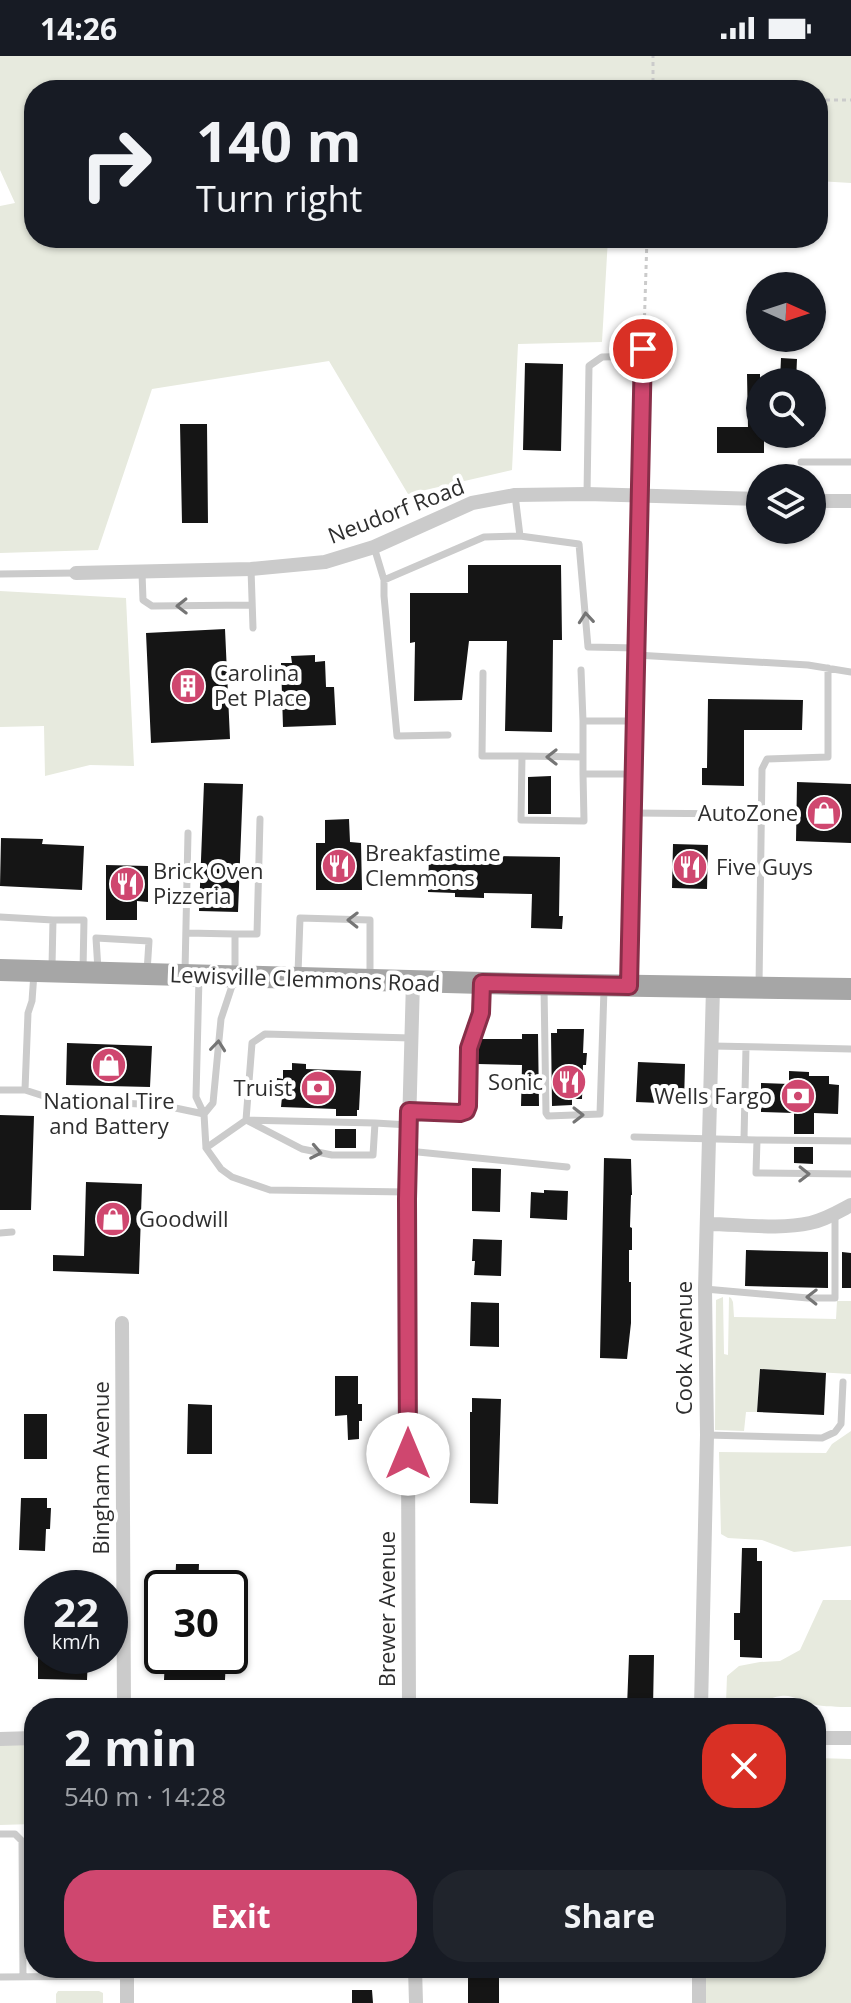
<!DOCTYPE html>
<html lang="en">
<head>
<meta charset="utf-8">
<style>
	:root { --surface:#171b24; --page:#20242c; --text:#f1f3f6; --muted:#9ea1a6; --accent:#cf476f }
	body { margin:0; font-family:"Open Sans",sans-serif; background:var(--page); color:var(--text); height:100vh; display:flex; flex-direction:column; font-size:30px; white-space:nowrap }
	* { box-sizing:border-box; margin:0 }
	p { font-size:26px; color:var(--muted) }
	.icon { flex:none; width:44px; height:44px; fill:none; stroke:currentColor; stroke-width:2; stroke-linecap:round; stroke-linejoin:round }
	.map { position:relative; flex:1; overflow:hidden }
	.drawer { position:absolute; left:24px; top:1642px; width:802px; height:280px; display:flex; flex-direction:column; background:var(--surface); border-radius:32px; box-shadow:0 2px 6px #0004 }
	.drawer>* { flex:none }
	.guide { position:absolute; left:24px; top:24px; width:804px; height:168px; border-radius:32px; box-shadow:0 2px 6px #0004; background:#171b24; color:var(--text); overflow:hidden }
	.needle { width:52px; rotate:93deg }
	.fabs { position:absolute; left:746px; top:216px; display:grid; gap:16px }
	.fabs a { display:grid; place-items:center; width:80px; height:80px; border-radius:50%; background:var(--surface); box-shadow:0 2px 6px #0004; font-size:40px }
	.speed { position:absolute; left:24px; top:1514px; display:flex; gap:16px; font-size:40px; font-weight:700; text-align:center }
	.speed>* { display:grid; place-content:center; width:104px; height:104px; border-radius:50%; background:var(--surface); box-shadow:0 2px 6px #0004; line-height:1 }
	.speed small { font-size:20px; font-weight:400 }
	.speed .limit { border:4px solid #111; border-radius:12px; background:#fff; color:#111 }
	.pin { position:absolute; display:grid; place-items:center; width:68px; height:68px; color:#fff; margin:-34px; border:4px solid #fff; border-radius:50%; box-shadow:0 2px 8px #0007 }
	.me { position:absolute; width:88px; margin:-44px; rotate:0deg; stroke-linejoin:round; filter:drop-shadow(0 0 6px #0008) }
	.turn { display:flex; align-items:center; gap:28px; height:168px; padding:0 40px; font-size:36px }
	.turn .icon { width:104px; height:104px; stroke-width:2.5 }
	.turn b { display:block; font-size:56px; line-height:68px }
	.round { display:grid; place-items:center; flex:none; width:84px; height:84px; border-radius:32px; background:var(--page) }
	.headline { display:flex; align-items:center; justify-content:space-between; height:136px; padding:0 40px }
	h1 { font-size:48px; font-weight:700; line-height:60px }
	.cta { display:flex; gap:16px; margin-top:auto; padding:16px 40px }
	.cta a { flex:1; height:92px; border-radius:32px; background:var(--accent); color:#fff; font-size:32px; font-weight:700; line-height:92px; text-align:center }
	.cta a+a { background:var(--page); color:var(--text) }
	.status { display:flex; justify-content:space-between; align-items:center; height:56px; padding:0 40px; background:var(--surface); direction:ltr }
	.status svg { height:22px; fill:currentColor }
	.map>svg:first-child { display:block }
</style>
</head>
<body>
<div class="status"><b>14:26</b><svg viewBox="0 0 49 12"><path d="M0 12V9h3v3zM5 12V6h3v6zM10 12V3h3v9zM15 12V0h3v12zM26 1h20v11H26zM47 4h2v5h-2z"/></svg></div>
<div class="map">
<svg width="851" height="1947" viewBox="0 0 851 1947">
	<rect width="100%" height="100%" fill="#fff"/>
	<!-- green -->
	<path fill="#e7eade" d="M0 0H851V127L818 125V34H34V182H608L602 286 518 288 512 414 408 438 329 305 152 333 98 494 0 497V150L15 147 0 114Z
		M0 535 126 542 134 710 90 709 45 720 44 670 0 671Z
		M723 1241 724 1298 728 1299 729 1241 731 1242 733 1246 734 1261 836 1263 837 1245H851V1318L760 1313 757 1356H746L744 1375 715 1374 716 1244Z
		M851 1375V1490L794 1496 762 1484 728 1482 721 1478 719 1396 826 1397 832 1388Z
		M823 1544H851V1651C838 1651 824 1651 812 1648 802 1645 791 1638 781 1640 762 1642 742 1661 726 1647L727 1620 739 1610 760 1606 780 1605 800 1594Z
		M0 1688H34V1768L0 1769Z
		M816 1702 851 1703V1947H706V1912H816Z
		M58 1935H99L103 1937V1947H56V1938Z"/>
	<!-- building -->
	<path fill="#151515" d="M781 302 797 303 796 325 780 324Z
		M525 307 563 308 561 395 523 394Z
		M747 318H760V378H764V397H717V371H748Z
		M180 368H207L208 467H182Z
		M468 509H561L562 584H553L552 676 505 675 507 585H469L462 644 414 645 415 586 410 587V537H468Z
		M225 573 230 683 151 687 146 577Z
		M315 599V606L325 605 326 631H334L336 669 283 671 281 607H292L291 600Z
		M708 643 803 644 802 674H744V730L702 729V712H707Z
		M551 720V758H528V721Z
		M797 726 851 728V787L796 785Z
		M204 727 243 728 238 856 199 855Z
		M349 763 350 786 361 787 362 834H316V787H325V764Z
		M1 782 43 783 42 788 84 790 82 834 0 830Z
		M673 788 708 789 707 833 672 832Z
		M429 799 560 801 559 860H563L562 873 531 872 532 838 484 837V842L455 841V837L428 836Z
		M106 809 148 810V846L137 845V864H106Z
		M557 973H584L583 997H587L586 1009H583L582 1043H572V1049L552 1050 551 977H557Z
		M522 978H538L539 1050H521L522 1009 478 1008 479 983H522Z
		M67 987 152 990 150 1031 66 1029Z
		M638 1006 685 1008 684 1048 636 1046Z
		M292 1007 306 1008V1013L361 1015 359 1054H357V1060H336V1053L281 1051 282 1041H276L277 1022 283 1023V1014H292Z
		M789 1015 809 1016V1020H829V1028L839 1029 838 1058 814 1057V1078H794V1057L761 1056V1027L789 1028Z
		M0 1059 34 1060 31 1154H0Z
		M335 1073H356V1092H335Z
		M794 1091H813V1108L794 1107Z
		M604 1102 631 1103 632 1139H631L630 1171 632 1172V1194H629V1226H631V1267L627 1303 600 1302Z
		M472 1112 501 1113 500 1156 472 1155Z
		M86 1126 142 1128 139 1218 53 1215V1199L84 1200Z
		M544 1134 568 1135 567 1164 530 1162 531 1136 544 1137Z
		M473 1183 502 1184 501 1220 474 1219 475 1205H472Z
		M746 1194 828 1196V1232L745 1230Z
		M842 1196 851 1197V1232H842Z
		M471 1246 499 1247V1291L470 1290Z
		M760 1313 826 1317 824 1359 757 1356Z
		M335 1320H358V1348H362V1365H359V1383L348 1384 347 1359 335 1360Z
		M472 1342 501 1343 498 1448 470 1447V1356H472Z
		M188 1348 212 1349V1398H187Z
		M24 1358H47V1403H24Z
		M21 1442H47V1452H51L50 1473H46L45 1495 19 1494Z
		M742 1492H757V1505H762V1602L740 1601V1584H734V1557H740Z
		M176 1508H199L198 1532H175Z
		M629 1599H654L653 1652 627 1651Z
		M38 1600H88L87 1624 38 1623Z
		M188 1600 226 1601 225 1624H164L165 1603 188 1604Z
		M468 1912H499V1947H468Z
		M352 1934H372L373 1947H352Z"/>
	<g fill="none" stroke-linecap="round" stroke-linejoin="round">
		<!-- path -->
		<path stroke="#cbcbcb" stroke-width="3" stroke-dasharray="4 4" stroke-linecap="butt" d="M653 34V0
			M818 44H851
			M644 277 647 182"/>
		<!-- lane -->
		<path stroke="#cbcbcb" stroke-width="7" d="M801 406H851
			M587 438 589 310 602 301 643 300
			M515 439 520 480
			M374 491 384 524V540L397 680 448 679
			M251 513 253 572
			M142 517 143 544 152 550 251 549
			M0 518 76 517
			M384 524 484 481 520 480 579 488 588 591 637 592
			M636 599 808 609 851 616
			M581 614 583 665
			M483 617 482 700H522L521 764 584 765 583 718
			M522 700 583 701
			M634 718H583V665H635
			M633 757 741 758
			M0 861 53 864
			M186 877 235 878V921L221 963 213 1047 204 1058
			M235 878H257L260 763
			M52 910 53 864H84L83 914
			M98 914 96 882 149 885 147 916
			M185 915 188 777
			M298 917 300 862 370 864V922
			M199 922 196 1041 204 1058 206 1092 221 1113 232 1121 270 1134 407 1136
			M759 930 762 713 767 703 828 701V612
			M544 931 546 1057 548 1060 600 1058 604 933
			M712 990 851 993
			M0 1034H25L28 957 32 945 34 917
			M25 1034 56 1044 161 1049 204 1058
			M409 1055 460 1057 466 1055 468 1050 469 992 481 957 482 929
			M246 1064 302 1093 332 1099H373L375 1067 409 1069
			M248 1064 375 1067
			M634 1081 757 1084 756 1117 851 1118
			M744 1083 746 991
			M757 1084 851 1085
			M206 1092 246 1064 252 987 265 978 411 982
			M408 1095 567 1111
			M0 1177 12 1176
			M705 1233 808 1242H835V1158
			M707 1379 822 1382 835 1376 841 1368 843 1326
			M0 1778H15L22 1785 23 1920
			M0 1921 127 1920"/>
		<!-- street -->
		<path stroke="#cbcbcb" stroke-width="14" d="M812 445H851
			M76 517 251 513 325 506 374 491 472 447 515 439 587 438 760 443
			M629 930 643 293
			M707 1168C738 1168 780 1174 810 1167 825 1164 838 1156 851 1149
			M122 1267 124 1652
			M409 1652 407 1143 413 925
			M701 1652 707 1379 705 1233 713 932
			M816 1682H851
			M0 1683 34 1682
			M127 1912V1947
			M415 1912 416 1947
			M699 1947V1912"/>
		<!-- primary -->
		<path stroke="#a6a6a6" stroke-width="22" d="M0 914 519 928 851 933"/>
	</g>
	<!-- one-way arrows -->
	<defs><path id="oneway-chevron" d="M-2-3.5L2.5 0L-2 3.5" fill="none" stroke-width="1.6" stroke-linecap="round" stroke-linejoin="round" transform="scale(2)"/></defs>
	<g stroke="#757575">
		<use href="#oneway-chevron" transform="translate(182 550) rotate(179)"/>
		<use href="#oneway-chevron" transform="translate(586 562) rotate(-95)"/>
		<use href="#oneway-chevron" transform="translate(552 701) rotate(-180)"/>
		<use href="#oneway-chevron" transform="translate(353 864) rotate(-179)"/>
		<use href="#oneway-chevron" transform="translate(218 990) rotate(-84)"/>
		<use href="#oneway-chevron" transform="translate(578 1059)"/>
		<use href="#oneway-chevron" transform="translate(316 1096) rotate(11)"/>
		<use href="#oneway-chevron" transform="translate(804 1118) rotate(1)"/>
		<use href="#oneway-chevron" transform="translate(812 1241) rotate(-179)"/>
	</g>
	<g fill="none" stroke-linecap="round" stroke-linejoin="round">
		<!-- route casing -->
		<g stroke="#872e48" stroke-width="20">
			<path id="route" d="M408 1398 407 1143 409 1055 460 1057 466 1055 468 1050 469 992 481 957 482 927 629 930 643 293"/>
		</g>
		<!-- route -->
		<use href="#route" stroke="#cf476f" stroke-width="14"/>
	</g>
	<!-- icons -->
	<defs>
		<g id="building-disc" transform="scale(1.8)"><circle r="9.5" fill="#cf476f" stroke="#fff"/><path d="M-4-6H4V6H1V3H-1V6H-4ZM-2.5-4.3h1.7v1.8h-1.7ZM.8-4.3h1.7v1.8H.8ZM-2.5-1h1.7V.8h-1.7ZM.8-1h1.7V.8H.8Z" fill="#fff"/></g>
		<g id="shop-disc" transform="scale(1.8)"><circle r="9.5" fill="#cf476f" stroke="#fff"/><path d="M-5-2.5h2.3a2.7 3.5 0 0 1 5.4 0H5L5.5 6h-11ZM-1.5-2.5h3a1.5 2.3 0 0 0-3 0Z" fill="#fff"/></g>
		<g id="restaurant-disc" transform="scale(1.8)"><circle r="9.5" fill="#cf476f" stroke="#fff"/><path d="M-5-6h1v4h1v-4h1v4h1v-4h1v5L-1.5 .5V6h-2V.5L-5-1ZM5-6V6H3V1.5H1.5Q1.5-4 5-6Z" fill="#fff"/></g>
		<g id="bank-disc" transform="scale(1.8)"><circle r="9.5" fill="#cf476f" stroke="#fff"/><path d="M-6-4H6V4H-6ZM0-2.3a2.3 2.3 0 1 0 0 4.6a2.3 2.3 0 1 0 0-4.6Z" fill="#fff"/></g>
	</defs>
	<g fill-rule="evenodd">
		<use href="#building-disc" x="188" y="630"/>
		<use href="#shop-disc" x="824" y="757"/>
		<use href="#restaurant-disc" x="339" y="810"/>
		<use href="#restaurant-disc" x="690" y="811"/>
		<use href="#restaurant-disc" x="127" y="828"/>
		<use href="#shop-disc" x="109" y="1009"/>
		<use href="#restaurant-disc" x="569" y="1026"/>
		<use href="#bank-disc" x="318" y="1032"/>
		<use href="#bank-disc" x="798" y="1040"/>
		<use href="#shop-disc" x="113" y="1163"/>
	</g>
	<g text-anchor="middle" stroke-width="8" stroke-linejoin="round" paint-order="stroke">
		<!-- street labels -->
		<g font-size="22" fill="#2e2e2e" stroke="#fff">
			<text transform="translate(396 455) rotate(-21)" y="8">Neudorf Road</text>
			<text transform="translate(305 923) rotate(2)" y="8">Lewisville Clemmons Road</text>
			<text transform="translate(684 1292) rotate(-90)" y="8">Cook Avenue</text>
			<text transform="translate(101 1412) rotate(-90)" y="8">Bingham Avenue</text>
			<text transform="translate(387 1553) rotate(-90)" y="8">Brewer Avenue</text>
		</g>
		<!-- poi labels -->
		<g font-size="22" fill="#2e2e2e" stroke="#fff" text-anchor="start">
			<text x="214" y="625">Carolina<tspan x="214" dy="25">Pet Place</tspan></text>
			<text x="798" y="765" text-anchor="end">AutoZone</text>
			<text x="365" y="805">Breakfastime<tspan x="365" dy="25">Clemmons</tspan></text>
			<text x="716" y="819">Five Guys</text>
			<text x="153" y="823">Brick Oven<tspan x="153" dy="25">Pizzeria</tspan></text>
			<text x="543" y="1034" text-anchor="end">Sonic</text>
			<text x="292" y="1040" text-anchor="end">Truist</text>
			<text x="772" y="1048" text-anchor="end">Wells Fargo</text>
			<text x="109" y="1053" text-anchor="middle">National Tire<tspan x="109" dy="25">and Battery</tspan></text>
			<text x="139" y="1171">Goodwill</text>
		</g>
	</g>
</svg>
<div class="fabs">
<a><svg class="needle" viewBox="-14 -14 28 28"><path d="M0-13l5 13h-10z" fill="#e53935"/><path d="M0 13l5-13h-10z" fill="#9ea1a6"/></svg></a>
<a><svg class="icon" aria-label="search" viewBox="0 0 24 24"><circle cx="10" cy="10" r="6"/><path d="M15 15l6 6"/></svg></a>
<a><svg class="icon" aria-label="layers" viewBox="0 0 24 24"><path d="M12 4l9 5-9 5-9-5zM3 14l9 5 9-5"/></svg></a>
</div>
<div class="speed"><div>22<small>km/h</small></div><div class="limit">30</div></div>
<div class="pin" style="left:643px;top:293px;background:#d93025"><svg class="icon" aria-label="arrive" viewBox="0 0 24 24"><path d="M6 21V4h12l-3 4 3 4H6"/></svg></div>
<svg class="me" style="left:408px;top:1398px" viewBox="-20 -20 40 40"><circle r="19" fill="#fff"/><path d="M0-13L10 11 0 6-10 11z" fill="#cf476f"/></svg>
<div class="guide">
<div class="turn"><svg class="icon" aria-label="right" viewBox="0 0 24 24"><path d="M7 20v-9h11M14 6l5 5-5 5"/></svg><div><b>140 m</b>Turn right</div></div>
</div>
<section class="drawer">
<div class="headline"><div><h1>2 min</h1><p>540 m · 14:28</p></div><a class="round" style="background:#d93025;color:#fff"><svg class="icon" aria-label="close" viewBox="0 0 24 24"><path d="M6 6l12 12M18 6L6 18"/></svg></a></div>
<div class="cta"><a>Exit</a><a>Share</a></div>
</section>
</div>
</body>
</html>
